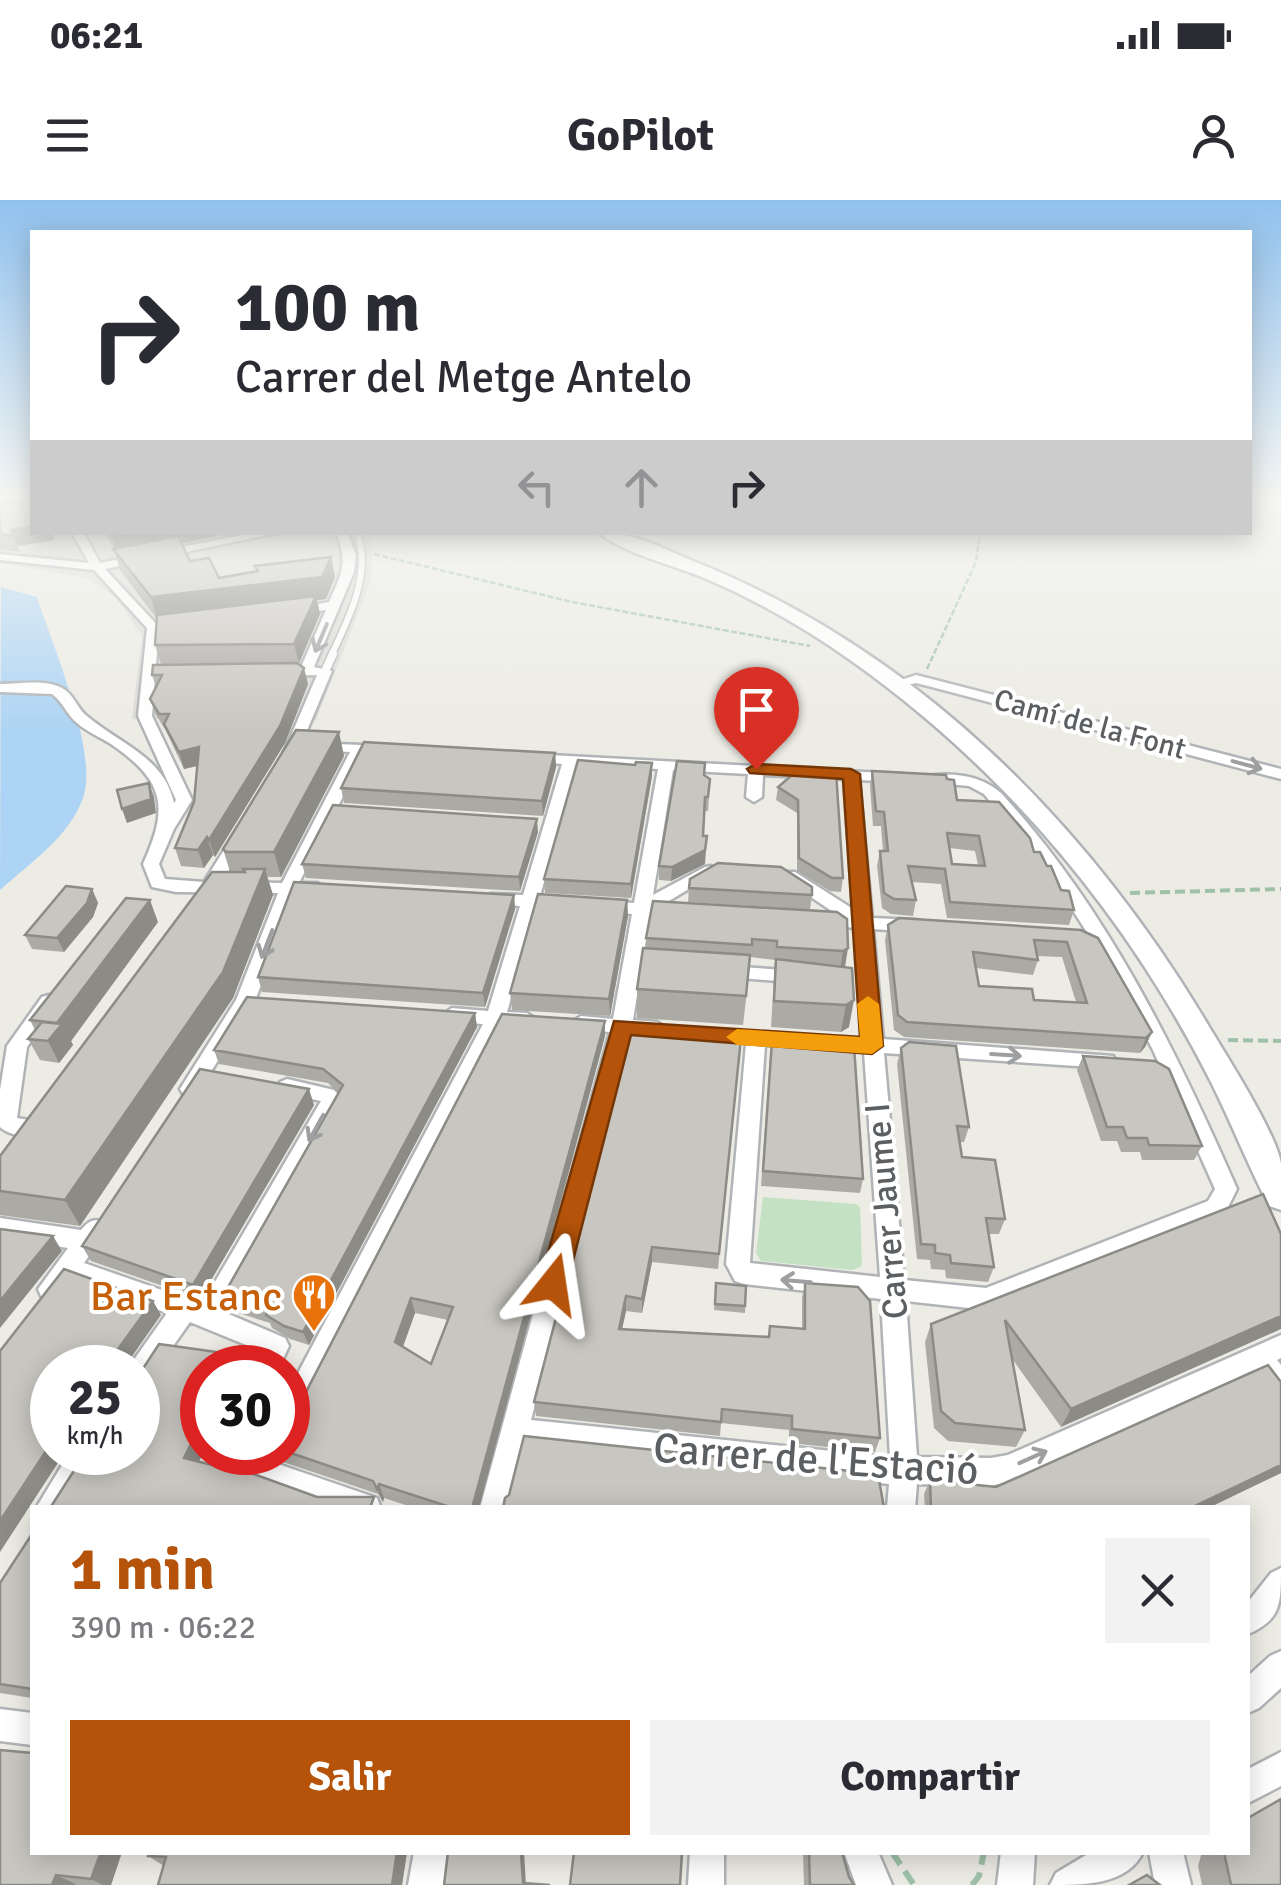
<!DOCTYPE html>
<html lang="es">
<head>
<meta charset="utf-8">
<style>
	:root { --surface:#fff; --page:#f2f2f3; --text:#2b2b33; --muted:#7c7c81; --accent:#b45309 }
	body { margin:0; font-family:Signika,sans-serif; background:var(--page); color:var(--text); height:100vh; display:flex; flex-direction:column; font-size:38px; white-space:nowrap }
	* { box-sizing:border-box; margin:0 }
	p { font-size:32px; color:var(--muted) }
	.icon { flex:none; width:55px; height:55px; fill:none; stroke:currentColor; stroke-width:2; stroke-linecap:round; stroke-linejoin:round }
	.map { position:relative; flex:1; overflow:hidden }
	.details { position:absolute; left:30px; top:1305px; width:1220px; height:350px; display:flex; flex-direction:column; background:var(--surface); border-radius:0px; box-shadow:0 5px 25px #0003 }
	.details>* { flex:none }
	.top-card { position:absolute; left:30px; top:30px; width:1222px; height:305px; border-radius:0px; box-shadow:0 5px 25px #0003; background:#fff; color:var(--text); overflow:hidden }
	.speed { position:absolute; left:30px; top:1145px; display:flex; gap:20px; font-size:50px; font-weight:700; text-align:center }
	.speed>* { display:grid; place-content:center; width:130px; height:130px; border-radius:50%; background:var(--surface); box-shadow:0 5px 25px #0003; line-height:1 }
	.speed small { font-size:25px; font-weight:400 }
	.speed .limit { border:15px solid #d22; background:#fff; color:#111 }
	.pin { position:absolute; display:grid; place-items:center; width:85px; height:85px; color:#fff; margin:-102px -42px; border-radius:50% 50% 50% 0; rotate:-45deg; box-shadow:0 0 10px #0007 }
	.pin .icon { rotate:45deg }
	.me { position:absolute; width:110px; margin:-55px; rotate:15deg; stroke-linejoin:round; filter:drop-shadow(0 0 8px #0008) }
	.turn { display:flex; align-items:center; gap:35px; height:210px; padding:0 40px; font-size:45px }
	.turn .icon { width:130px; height:130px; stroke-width:2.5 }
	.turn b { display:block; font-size:70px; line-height:85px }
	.lanes { display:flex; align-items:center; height:95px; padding:0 40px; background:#0003; justify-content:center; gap:50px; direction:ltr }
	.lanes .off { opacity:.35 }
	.round { display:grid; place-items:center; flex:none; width:105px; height:105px; border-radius:0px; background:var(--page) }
	.summary { display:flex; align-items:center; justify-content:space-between; height:170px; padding:0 40px }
	h1 { font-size:60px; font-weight:800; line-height:75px; color:var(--accent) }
	.cta { display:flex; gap:20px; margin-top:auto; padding:20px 40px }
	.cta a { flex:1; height:115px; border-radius:0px; background:var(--accent); color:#fff; font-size:40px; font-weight:800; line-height:115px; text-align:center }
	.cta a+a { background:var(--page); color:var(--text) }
	.status { display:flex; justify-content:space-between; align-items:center; height:70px; padding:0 50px; background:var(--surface); direction:ltr }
	.status svg { height:28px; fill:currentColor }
	header { display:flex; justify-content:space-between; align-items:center; height:130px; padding:0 40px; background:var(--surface); font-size:45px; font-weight:800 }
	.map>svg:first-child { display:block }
</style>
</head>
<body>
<div class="status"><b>06:21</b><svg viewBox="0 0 49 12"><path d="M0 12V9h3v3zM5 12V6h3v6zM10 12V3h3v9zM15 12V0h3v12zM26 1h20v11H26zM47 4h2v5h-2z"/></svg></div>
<header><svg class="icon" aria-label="menu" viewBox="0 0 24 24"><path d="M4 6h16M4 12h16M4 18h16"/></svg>GoPilot<svg class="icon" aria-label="person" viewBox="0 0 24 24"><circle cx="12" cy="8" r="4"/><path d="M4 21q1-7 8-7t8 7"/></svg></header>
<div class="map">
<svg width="1281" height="1685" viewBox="0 0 1281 1685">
	<rect width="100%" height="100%" fill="#ecebe4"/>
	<!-- industrial -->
	<path fill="#dbdad6" d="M0 295H32V332L371 333 372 378 316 520 132 519 142 436 116 398 89 379 0 363Z"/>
	<!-- green -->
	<path fill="#c4e1c4" d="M763 997 856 1004 860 1007 862 1066 852 1070 761 1061 756 1053Z"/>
	<!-- water -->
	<path fill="#add4f4" d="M1 387 37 397C52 444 99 553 83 598 69 637 30 663 0 690Z"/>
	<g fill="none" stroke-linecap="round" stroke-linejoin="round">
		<!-- lane-far1 casing -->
		<g stroke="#b1b4b7" stroke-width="9">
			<path id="lane-far1" d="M331 456C349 418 372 374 357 332"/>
		</g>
		<!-- lane casing -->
		<g stroke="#b1b4b7" stroke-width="11">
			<path id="lane" d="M325 471 333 454"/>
		</g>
		<!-- street casing -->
		<g stroke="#b1b4b7" stroke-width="5">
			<path id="street" d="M72 332H83L100 363 257 332H281L105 369 159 427 152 516 192 600 174 629 159 664 165 679 204 682 234 634 240 632 248 637 222 682 282 683 350 552 316 550 311 549V543L387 546 394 550 387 554 365 553 299 683H317L326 688 317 693H295L255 801 197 894H183L180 889 236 800 278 693 176 692 152 687 143 664C169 607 165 581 111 544 100 537 87 532 77 523 67 515 63 502 52 494L0 492V484C19 484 44 479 62 488 74 494 77 509 88 517 120 544 164 557 174 603L176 600 138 516 147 428 94 370 0 360V354L89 363Z
				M336 332H347L356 355 354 372 314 467 332 471 298 552 291 556 284 552 317 475 277 476 270 472 277 468 301 467 326 410 292 414 286 410 329 402C342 373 348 363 336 332Z
				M916 475 1281 569V579L932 487 916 483 899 487 892 483Z
				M531 554 902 574V580L897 582 859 580 872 718 916 720 925 726 916 732 873 729 883 839 1113 856 1116 861 1106 868 884 853 904 1080 986 1088 1208 1001 1215 989 1153 850 1106 762 1054 681 984 594 969 586 926 582V576C952 572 981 575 1001 593 1107 708 1175 848 1237 989L1224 1015 987 1110 906 1101 917 1257 991 1258 1008 1255 1281 1135V1158L1277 1160 1281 1165V1198L1272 1195 1254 1170 1010 1281 991 1286 917 1284 915 1308H887L889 1284 524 1245 508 1308H480L610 832 581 830 571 823 581 816 613 819 632 714 601 711 592 706 601 701 634 703 658 569 577 565 540 696 562 698 571 703 562 708 537 707 507 812 527 813 537 820 527 827 502 825 297 1227 288 1230V1192L483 824 452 822 442 815 452 808 488 811 520 706 491 704 482 699 491 694 523 695 562 564 526 561V555ZM673 570 748 574 746 597 754 602 762 597 763 575 844 579 853 709 795 672H783L780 676 839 716H814L811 720 814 724 855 728 863 838 739 832 736 837 746 844 726 1064 735 1081 744 1084 881 1099 890 1257 531 1220 630 834 657 836 667 829 657 822 633 820 650 715H683L686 711 683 707 662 705 719 671 711 666 705 667 653 695ZM765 845 864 852 880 1077 750 1063Z
				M725 766 801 771 810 777 801 783 718 776 716 772Z
				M49 795 59 802 27 847 17 918 41 922 44 928 41 934C28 938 10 936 0 927V890L7 846 42 797Z
				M287 879 334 890 343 900 224 1112 285 1138 289 1146 279 1168H253L261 1151 190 1122 147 1183 138 1187V1168H128L167 1113 72 1079C63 1091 58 1102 41 1096L38 1089 68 1048 0 1038V1018L81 1030C89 1021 93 1018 104 1022L108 1029 84 1063 202 1104 321 901 280 892 277 887 280 882Z
				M70 1252H99L67 1308H36Z
				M208 1252 254 1255 255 1252H283L278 1264 377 1298 381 1308H325L210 1266 206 1257Z
				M1281 1368C1281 1404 1281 1420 1248 1434V1402L1271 1373Z
				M1281 1451V1488L1259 1508 1248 1513V1476L1270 1456Z
				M0 1509 32 1513V1545L0 1541Z
				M1281 1552V1586L1248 1603V1569Z
				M414 1652H448L444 1685H408Z
				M690 1652H724V1685H688Z
				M844 1652H878L892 1685H856Z
				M1001 1652H1035L1033 1685H997Z
				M1091 1652H1143C1128 1685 1083 1685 1050 1685L1056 1673Z
				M1149 1652H1183L1191 1685H1155Z"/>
		</g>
		<!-- secondary casing -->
		<g stroke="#b0b3b7" stroke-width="5">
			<path id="secondary" d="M598 332C634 332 666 350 698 363 920 453 1091 627 1211 830 1228 858 1277 935 1281 964 1281 979 1281 995 1281 1010L1269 1006C1248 965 1231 922 1211 882 1122 706 993 556 830 446 791 420 745 395 702 377 670 364 625 354 598 332Z"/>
		</g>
		<!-- path-far2 -->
		<path stroke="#9ec1a8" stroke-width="2.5" stroke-dasharray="6 2.5" stroke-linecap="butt" d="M374 354 572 402 810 446
			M927 469 976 362 980 332"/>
		<!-- path-far1 -->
		<path stroke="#9ec1a8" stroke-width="4" stroke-dasharray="10 5" stroke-linecap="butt" d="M1130 693 1281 689
			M1228 840 1281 841"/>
		<!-- path -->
		<path stroke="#9ec1a8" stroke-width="6" stroke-dasharray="15 8" stroke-linecap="butt" d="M892 1652 914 1685
			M972 1685 979 1676 984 1652"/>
		<!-- lane-far1 -->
		<use href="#lane-far1" stroke="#fff" stroke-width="6"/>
		<!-- lane -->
		<use href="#lane" stroke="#fff" stroke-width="8"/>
		<!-- street -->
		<use href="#street" fill="#fff" fill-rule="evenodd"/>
		<!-- secondary -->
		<use href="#secondary" fill="#fff" fill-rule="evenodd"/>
	</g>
	<!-- wall -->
	<path fill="#acaaa5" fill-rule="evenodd" d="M0 295H32V332H52L54 340 18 346 20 352 0 349Z
		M104 332H218V336L182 343 190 361 219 378 257 372 255 366 331 357 335 377 326 399 317 400 320 414 299 463 308 484 285 543 215 657 213 655 204 668 181 666 175 648 194 602 197 566 184 569 166 531 156 515 150 499 156 487 152 475 265 463 161 464 155 445 156 418 120 370 114 349Z
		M555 553 556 567 543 616 344 603 341 588Z
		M344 556 281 677H267L273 695 233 798 80 1026 0 1015V956L230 672 223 649Z
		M836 571 843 678 841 692 830 691 797 671V613L776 600 778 587Z
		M872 571 947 579 957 600 1034 652 1047 666 1074 710 1069 725 947 718 941 684 912 682 916 700 913 716 891 714 882 708 877 666 880 651H883L881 626H873L870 586ZM949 648 975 651 978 665 952 664Z
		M705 575 710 579 708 611H704L703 636 705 664 671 681 659 680V666Z
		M652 576 631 698 545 693 544 679Z
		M538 632 520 691 306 678 302 664Z
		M689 688 812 695 810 709 837 712 845 767 849 827 841 832 771 827 775 760 751 757 743 825 637 818V789L646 748V738L796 709 688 702Z
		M92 689 98 703 93 717 64 752 32 749 25 735Z
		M514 695 515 709 485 807 262 792 258 777Z
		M627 700 628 716 610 816 512 810 510 793Z
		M158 722 71 841 73 845 59 863 40 860 28 839 35 830 30 820Z
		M888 725 1081 730 1152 832 1145 847 1140 853 904 837 894 830 885 740ZM1037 756 1062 757 1076 802 1034 800 979 786 976 768 1033 775 1038 760Z
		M475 813 477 827 309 1145 290 1139 272 1128 270 1123 229 1110 223 1096 338 893 328 883 219 864 214 850Z
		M605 836 479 1308H415L384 1298 383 1302 378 1294 283 1262 278 1252H288L294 1215ZM415 1113 448 1120 431 1164 403 1147Z
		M741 838 718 1069 652 1062 642 1113 626 1111 622 1129 768 1137 770 1126 802 1128V1098L805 1083 880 1238 875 1252 789 1243V1230L721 1223 720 1236 536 1216 534 1202Z
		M901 848 969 927 964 942H960L962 957 1005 1019 999 1034H988L994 1067 988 1082 946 1078 945 1070 931 1069 930 1060 917 1059 897 864Z
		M770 856 863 979 860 993 761 986Z
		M1083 856 1202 946 1194 960H1142L1140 952H1121L1117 941H1101L1077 870Z
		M314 905 200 1099 91 1061 82 1046Z
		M1263 994 1061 1227 1013 1160 1025 1230 1016 1247 948 1241 934 1228 925 1142 931 1124Z
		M716 1083 746 1086 745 1113 714 1110Z
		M1281 1182V1273L1208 1308H925L924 1294 930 1280 996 1287Z
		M32 1334V1498L0 1493V1383Z
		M32 1652H122L111 1685H0Z
		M407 1652 402 1685H158L164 1666 148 1656Z
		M544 1652H682L573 1655Z
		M803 1652H842L849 1677 854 1685H804Z
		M1202 1652H1248L1281 1685H1202L1198 1666Z"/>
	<!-- shaded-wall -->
	<path fill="#8c8b86" d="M0 295H28L31 304 0 310Z
		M32 326V332H52L54 340 17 346 11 330Z
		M137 332H218V336L118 356 112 337Z
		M331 357 335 377 326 399 317 400 320 414 299 463 294 444 157 419 151 397Z
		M304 468 308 484 285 543 215 657 209 640Z
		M339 532 344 556 281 677 274 652Z
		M199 547 205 564 184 569 179 552Z
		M555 553 556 567 543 616 542 601Z
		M652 563V576L631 698V684Z
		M149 583 154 597 156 613 127 623 122 609Z
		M537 619 538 632 520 691 519 677Z
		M707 636 705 664 671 681 672 667Z
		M207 637 213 655 204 668 198 650Z
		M265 669 273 695 233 798 80 1026 65 1000Z
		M92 689 98 703 93 717 64 752 57 738Z
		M514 695 515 709 485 807 483 793Z
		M150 700 158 722 71 841 73 845 59 863 48 841 57 823Z
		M627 700 628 716 610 816 609 799Z
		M848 748 845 767 840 770 843 751Z
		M854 800 849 827 841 832 846 805Z
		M475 813 477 827 309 1145 303 1132Z
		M605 821V836L479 1308H472Z
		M1152 832 1145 847 1140 853 1146 838Z
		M309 889 314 905 200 1099 193 1085Z
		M53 1036 62 1051 0 1128V1101Z
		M652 1047V1062L642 1113V1099Z
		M626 1096V1111L619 1143V1129Z
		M411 1098 415 1113 399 1157 395 1142Z
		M153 1101 161 1115 128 1162 132 1168H128L120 1160 125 1167 114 1168 116 1152Z
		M1281 1116V1129L1061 1227 1071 1209Z
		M238 1155 244 1168H231Z
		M202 1222V1252H204L193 1273 184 1258Z
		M52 1242V1252H65L0 1352V1321Z
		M1281 1265V1273L1208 1308H1191Z
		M379 1284 384 1298 383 1302 377 1289Z
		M101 1652H122L111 1685H103L91 1679Z
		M397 1652H407L402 1685H392Z
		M521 1652H524L526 1685H523Z
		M56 1675 76 1684V1685H52Z"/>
	<!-- building -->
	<path fill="#c8c6c0" stroke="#8c8b86" stroke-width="2.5" fill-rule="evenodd" d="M30 295H32V326L11 330 13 336 0 334V307L29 301Z
		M109 332H137L112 337Z
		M178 336 190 361 209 358 219 378 258 371 255 366 331 357 322 377 151 397 113 349Z
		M316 396 294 444 155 445 157 415Z
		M297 463 304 468 280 526 209 640 207 637 198 650 175 648 194 602 199 547 179 552 164 524 169 514H159L150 499 162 475H152L153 465Z
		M296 530 339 532 274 652H226L223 649Z
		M364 542 555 553 542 601 341 588Z
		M578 560 635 565 636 562 652 563 631 684 544 679Z
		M677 561 705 563 704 575 710 579 708 597H705L703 636H707L705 650 672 667 659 666Z
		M799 569 836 571 843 678H832L799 658 798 600 778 587Z
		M872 571 946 575 947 579 954 580 957 600 999 602 1030 638 1034 652H1040L1047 666H1051L1061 690 1069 691 1074 710 950 702 945 669 908 666 916 700 894 699 884 693 880 651H888L884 612 876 611ZM947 633 979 636 985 666 952 664Z
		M149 583 151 599 122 609 117 590Z
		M333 605 537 619 519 677 302 664Z
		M718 663 781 667 812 687V695L689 688 690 679Z
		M243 669H265L223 772 65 1000 0 991V956L212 672H245Z
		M294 682 514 695 483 793 258 777Z
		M66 686 92 689 87 703 57 738 25 735Z
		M538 694 627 700 609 799 510 793Z
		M126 698 150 700 57 823 30 820Z
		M653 701 837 712 847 719 848 748 843 751 777 747V741L752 739V745L646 738Z
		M899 718 1081 730 1098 738 1152 832 1146 838 907 822 898 815 888 725ZM1034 740 1067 742 1087 803 1034 800 1032 789 979 786 973 752 1038 760Z
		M643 748 750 755 746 796 637 789Z
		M776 759 852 768 854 800 846 805 774 801Z
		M247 797 475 813 303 1132 284 1126 266 1115 268 1111 223 1096 343 885 323 869 214 850Z
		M502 814 605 821 472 1308H453L379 1284 377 1289 373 1281 288 1252V1218L294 1215ZM411 1098 453 1107 431 1164 395 1142Z
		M42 822 62 824 48 841 28 839Z
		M633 823 732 830 741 838 719 1054 652 1047 642 1099 626 1096 619 1129 769 1137 770 1126 805 1129V1083L858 1087 870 1101 880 1238 792 1229V1216L722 1209 721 1222 534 1202Z
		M782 835 844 839 854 846 863 979 763 971 772 841Z
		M909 842 956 846 969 927 957 926 962 957 995 960 1005 1019 986 1018 994 1067 951 1063 950 1055 935 1053V1045L921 1044 901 848Z
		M1083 856 1155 861 1169 869 1202 946 1149 945 1147 938H1127L1123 927H1107Z
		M200 869 309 889 193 1085 82 1046Z
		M1263 994 1281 1034V1116L1071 1209 1005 1120 1025 1230 955 1223 941 1211 931 1124Z
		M0 1029 53 1036 0 1101Z
		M64 1069 153 1101 116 1152V1157L125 1158V1163L120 1160 114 1168H52V1242L0 1321V1151Z
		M716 1083 746 1086 745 1106 715 1104Z
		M159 1144 238 1155 231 1168H202V1222L184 1258 216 1266 218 1261 317 1297H374L370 1308H50L86 1252H138V1176Z
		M1268 1165 1281 1182V1265L1191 1308H931L930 1280 996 1287Z
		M524 1236 878 1274 884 1308H503L505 1298 509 1295Z
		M32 1334V1489L0 1484V1383Z
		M0 1550 32 1553V1652H101L91 1679 56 1675 52 1685H0Z
		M1281 1599V1685H1231L1224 1652H1248V1618Z
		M149 1652H397L392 1685H158L166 1657 148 1656Z
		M448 1652H521L523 1683 550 1685H444Z
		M574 1652H682L680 1685H570Z
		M809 1652H842L849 1677 854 1685H810Z
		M1147 1675 1160 1685H1129Z"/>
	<!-- one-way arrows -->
	<defs><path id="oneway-shaft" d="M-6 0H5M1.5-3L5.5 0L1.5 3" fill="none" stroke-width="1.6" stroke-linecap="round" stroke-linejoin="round" transform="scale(2.5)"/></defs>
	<g stroke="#9d9fa1">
		<use href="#oneway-shaft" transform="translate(321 438) rotate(113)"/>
		<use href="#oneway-shaft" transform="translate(1247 565) rotate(15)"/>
		<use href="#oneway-shaft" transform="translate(267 744) rotate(111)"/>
		<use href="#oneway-shaft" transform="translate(1006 855) rotate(4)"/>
		<use href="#oneway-shaft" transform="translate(316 928) rotate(119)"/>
		<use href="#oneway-shaft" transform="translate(796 1081) rotate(-175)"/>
		<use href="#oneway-shaft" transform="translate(1033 1257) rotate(-24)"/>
	</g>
	<!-- sky -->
	<linearGradient id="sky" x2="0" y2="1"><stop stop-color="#90c1ed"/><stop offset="0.56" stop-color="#f6f6f3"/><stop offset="1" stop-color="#f6f6f3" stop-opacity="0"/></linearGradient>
	<rect width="1281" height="531" fill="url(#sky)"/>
	<!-- route -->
	<path fill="#b45309" stroke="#753606" stroke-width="2.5" d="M756 564 851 569 860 574 883 846 872 854 631 835 567 1084 563 1092 553 1096 543 1092 539 1084 614 821 860 837 843 579 750 573 747 569Z"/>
	<!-- slow -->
	<path fill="#f59e0b" d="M868 796 879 804 883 846 872 854 737 845 726 837 737 829 860 837 857 804Z"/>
	<!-- icons -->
	<defs>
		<g id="restaurant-pin" transform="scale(2.25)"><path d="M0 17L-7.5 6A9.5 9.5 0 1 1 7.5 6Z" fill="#e8710a" stroke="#fff"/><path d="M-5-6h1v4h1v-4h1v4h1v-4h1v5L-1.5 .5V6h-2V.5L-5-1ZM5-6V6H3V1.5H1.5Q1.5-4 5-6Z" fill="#fff"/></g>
	</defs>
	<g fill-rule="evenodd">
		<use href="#restaurant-pin" x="314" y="1095"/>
	</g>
	<g text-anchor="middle" stroke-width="8" stroke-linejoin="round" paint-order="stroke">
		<!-- far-street labels -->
		<g font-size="30" fill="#5c5f62" stroke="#fff">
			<text transform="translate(1090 524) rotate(15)" y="10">Camí de la Font</text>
		</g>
		<!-- street labels -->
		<g font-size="35" fill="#5c5f62" stroke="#fff">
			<text transform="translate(886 1011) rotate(-95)" y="12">Carrer Jaume I</text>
		</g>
		<!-- near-food labels -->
		<g font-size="42" fill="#c56008" stroke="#fff" text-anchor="end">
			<text x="282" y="1110">Bar Estanc</text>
		</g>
		<!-- near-street labels -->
		<g font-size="42" fill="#5c5f62" stroke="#fff">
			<text transform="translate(816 1258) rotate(4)" y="15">Carrer de l'Estació</text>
		</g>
	</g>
</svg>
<div class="speed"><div>25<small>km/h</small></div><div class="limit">30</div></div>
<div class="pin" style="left:756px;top:569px;background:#d93025"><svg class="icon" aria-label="arrive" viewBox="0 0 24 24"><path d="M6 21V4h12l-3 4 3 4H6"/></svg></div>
<svg class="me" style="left:553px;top:1084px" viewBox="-20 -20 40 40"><path d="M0-17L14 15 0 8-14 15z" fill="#b45309" stroke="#fff" stroke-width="4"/></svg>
<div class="top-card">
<div class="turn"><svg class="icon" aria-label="right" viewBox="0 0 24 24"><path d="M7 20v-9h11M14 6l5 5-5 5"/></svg><div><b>100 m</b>Carrer del Metge Antelo</div></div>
<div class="lanes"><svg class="icon off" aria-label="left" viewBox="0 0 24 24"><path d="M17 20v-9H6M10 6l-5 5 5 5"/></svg><svg class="icon off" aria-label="ahead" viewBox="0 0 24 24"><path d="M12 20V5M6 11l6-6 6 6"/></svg><svg class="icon" aria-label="right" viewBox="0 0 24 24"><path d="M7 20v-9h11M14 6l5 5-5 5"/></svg></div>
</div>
<section class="details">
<div class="summary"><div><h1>1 min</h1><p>390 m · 06:22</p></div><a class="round"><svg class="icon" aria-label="close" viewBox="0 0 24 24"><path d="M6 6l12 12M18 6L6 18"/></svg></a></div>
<div class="cta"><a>Salir</a><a>Compartir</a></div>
</section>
</div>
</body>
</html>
